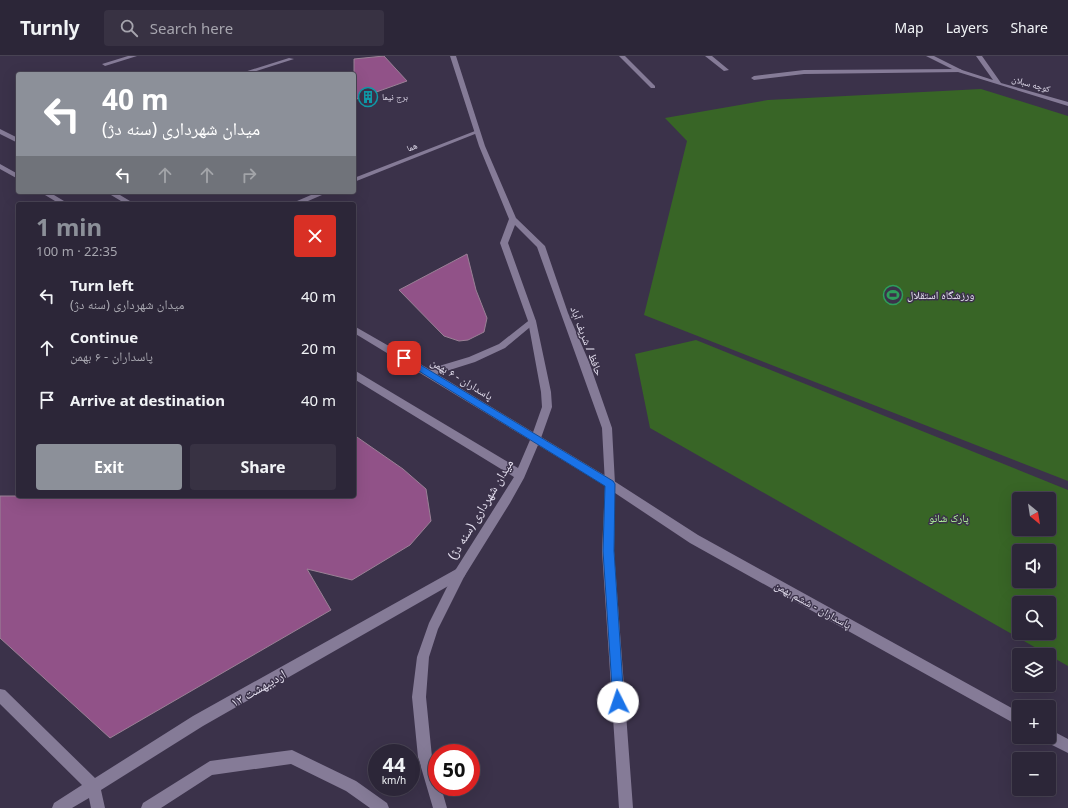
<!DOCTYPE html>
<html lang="en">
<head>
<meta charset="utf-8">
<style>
	:root { --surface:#2c2638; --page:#383243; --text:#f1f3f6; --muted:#a6a5ae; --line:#484353; --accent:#8c9099 }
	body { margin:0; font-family:"Noto Sans","Noto Naskh Arabic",sans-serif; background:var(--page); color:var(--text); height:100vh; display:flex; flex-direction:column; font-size:15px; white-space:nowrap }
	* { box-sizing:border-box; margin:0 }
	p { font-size:13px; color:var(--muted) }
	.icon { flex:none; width:22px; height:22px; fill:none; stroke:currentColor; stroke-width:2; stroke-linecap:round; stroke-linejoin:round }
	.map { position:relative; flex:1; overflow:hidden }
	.sheet { position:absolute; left:16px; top:146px; width:340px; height:296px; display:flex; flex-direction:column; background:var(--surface); border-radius:4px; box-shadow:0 4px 16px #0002,0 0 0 1px var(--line) }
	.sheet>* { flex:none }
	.top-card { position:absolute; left:16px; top:16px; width:340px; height:122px; border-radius:4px; box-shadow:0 4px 16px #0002,0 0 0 1px var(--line); background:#8c9099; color:#fff; overflow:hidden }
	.needle { width:26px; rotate:150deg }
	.tools { position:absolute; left:1012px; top:436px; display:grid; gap:8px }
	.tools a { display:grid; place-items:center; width:44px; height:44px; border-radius:4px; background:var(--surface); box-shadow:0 4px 16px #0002,0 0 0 1px var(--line); font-size:20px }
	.speed { position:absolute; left:368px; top:688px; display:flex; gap:8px; font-size:20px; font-weight:700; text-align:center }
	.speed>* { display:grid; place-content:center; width:52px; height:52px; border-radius:50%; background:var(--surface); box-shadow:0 4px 16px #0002,0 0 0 1px var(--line); line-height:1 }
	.speed small { font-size:10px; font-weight:400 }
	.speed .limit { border:6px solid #d22; background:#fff; color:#111 }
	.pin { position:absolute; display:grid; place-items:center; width:34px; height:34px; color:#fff; margin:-17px; border-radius:8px; box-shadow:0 2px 6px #0006 }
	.me { position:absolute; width:44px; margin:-22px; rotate:356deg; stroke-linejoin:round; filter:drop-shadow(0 0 3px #0008) }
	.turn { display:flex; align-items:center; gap:14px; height:84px; padding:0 20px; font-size:18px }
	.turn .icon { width:52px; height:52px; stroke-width:2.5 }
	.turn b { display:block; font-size:28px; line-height:34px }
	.lanes { display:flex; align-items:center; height:38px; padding:0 20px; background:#0003; justify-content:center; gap:20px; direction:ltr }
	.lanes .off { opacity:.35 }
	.round { display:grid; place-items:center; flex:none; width:42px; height:42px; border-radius:4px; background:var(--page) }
	.summary { display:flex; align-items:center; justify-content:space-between; height:68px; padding:0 20px }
	h1 { font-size:24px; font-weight:700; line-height:30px; color:var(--accent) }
	.primary-button { display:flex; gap:8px; margin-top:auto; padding:8px 20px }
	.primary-button a { flex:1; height:46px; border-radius:4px; background:var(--accent); color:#fff; font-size:16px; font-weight:700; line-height:46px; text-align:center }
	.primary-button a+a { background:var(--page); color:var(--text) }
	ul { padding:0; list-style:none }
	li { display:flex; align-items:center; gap:12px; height:52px; padding:0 20px }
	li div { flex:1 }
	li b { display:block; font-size:15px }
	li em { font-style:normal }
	header { display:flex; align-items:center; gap:24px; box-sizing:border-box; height:56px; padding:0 20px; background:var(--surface); border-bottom:1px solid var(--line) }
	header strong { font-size:19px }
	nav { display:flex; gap:22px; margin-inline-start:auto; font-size:14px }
	.search { width:280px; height:36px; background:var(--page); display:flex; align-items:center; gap:10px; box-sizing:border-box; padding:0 14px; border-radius:4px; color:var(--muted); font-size:15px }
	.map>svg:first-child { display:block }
</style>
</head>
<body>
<header>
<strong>Turnly</strong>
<div class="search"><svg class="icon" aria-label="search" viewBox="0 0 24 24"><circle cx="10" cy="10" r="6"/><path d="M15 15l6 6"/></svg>Search here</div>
<nav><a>Map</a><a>Layers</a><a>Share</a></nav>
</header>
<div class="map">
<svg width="1068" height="752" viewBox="0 0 1068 752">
	<rect width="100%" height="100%" fill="#3b324a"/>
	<!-- green -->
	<path fill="#386526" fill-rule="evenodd" d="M981 33 1068 60V425L644 259 687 85 665 62 768 44Z
		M696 284 1068 434V610L650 372 635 298ZM1019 443H1049V473H1019ZM1019 495H1049V525H1019ZM1019 547H1049V577H1019Z"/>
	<!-- building -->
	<path fill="#915288" stroke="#9a8196" d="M384 0 407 25 354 44V3Z
		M467 198 476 234 487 262 484 276 468 284 459 285 444 280 399 234Z
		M354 379 403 413 426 433 431 465 410 489 352 524 307 513 331 554 110 682 0 582V440H354Z"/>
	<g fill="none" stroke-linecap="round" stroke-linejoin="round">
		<!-- service -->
		<path fill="#857b97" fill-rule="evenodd" d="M128 0H137L105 10 102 8Z
			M705 0H712L729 14 724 15Z
			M289 2 294 3 247 18H238Z
			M960 13 963 15 962 16 804 18 754 24 751 22 754 20 804 14Z"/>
		<!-- minor -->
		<path fill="#857b97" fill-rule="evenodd" d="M619 0H625L655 30V32H651Z
			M926 0H934L962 14 993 24 976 0H982L1001 27 1068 46V50L958 16Z
			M475 75 480 76 354 126V122Z
			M318 136H329L301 148H290Z
			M460 511 464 513 466 517 464 521 203 670 101 734 105 752H91L89 742 72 752H52L54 747 82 729 0 648V633L5 634 95 722 193 660Z
			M292 694 356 725 387 747 389 752H370L346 735 291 708 212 719 161 752H141L143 747 210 705Z"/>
		<!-- tertiary -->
		<path fill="#857b97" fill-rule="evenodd" d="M450 0H456L485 90 516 162 545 190 568 257 589 306 612 372 615 428 614 431 610 433 606 431 605 428 602 372 537 191 515 169 508 187 536 265 551 336 552 351 541 382 540 385H532L531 382 542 351 541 336 528 265 500 187 509 163 479 90Z"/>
		<!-- secondary -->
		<path fill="#857b97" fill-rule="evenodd" d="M0 73 18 82V87L0 78Z
			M0 108 18 118V123L0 113Z
			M40 136H49L69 148H60Z
			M106 136H115L135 148H126Z
			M532 262 536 265 535 267 505 292 475 306 437 318 614 425 698 479 1019 656V670L690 487 615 437 614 495 633 752H619L602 495 605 430 538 389 524 422 510 447 464 521 438 573 429 601 426 641 432 701 437 718V731H441L447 752H433L418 701 412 641 417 601 429 567 456 513 514 421 354 323V314L518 412 530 384 354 277V270L429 313 469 301 499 288Z
			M1049 673 1068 683V697L1044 685 1043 681H1049Z"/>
	</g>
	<!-- route -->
	<path fill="#1a73e8" stroke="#114b97" d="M404 299 613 425 615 428 614 495 624 646 623 650 618 652 614 650 613 646 603 495 605 430 401 304V300Z"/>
	<!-- icons -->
	<defs>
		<g id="building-ring" transform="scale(1)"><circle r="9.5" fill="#3b324a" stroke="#0f9aa8" stroke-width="1.5"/><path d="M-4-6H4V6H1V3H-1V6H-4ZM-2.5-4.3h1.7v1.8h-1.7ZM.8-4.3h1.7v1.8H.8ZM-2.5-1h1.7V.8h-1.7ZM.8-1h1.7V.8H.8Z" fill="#0f9aa8"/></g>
		<g id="stadium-ring" transform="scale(1)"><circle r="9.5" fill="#3b324a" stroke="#2e9e5b" stroke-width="1.5"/><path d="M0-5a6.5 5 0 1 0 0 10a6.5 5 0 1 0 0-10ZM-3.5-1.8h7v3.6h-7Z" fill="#2e9e5b"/></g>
	</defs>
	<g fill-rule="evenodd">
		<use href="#building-ring" x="368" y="41"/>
		<use href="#stadium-ring" x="893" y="239"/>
	</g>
	<g text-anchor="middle" stroke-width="3" stroke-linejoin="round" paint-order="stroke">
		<!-- far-street labels -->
		<g font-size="9" fill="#e5e0f0" stroke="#3b324a">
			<text transform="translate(1031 28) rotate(16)" y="3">کوچه سبلان</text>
			<text transform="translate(412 91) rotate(-22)" y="3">هما</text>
		</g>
		<!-- far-poi labels -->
		<g font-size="9" fill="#e5e0f0" stroke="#3b324a" text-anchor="start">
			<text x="382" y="44">برج نیما</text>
		</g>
		<!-- poi labels -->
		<g font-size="11" fill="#e5e0f0" stroke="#3b324a" text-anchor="start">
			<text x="907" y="243">ورزشگاه استقلال</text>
		</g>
		<!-- street labels -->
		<g font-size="11" fill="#e5e0f0" stroke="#3b324a">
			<text transform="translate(587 285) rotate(69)" y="4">حافظ / شریف آباد</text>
			<text transform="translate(462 323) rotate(31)" y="4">پاسداران - ۶ بهمن</text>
			<text transform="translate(813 549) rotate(29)" y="4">پاسداران - ششم بهمن</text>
		</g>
		<!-- park labels -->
		<g font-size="11" fill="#b5fa9d" stroke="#3b324a">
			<text x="949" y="466">پارک شانو</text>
		</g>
		<!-- near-street labels -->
		<g font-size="13" fill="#e5e0f0" stroke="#3b324a">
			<text transform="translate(480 453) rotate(-59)" y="5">میدان شهرداری (سنه دژ)</text>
			<text transform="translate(258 632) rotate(-30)" y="5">۱۲ اردیبهشت</text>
		</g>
	</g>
</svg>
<div class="tools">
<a><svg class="needle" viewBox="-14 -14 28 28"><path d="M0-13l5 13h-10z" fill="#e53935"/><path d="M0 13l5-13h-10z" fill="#a6a5ae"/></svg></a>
<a><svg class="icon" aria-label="sound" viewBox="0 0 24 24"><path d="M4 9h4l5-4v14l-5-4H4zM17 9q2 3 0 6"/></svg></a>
<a><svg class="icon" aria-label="search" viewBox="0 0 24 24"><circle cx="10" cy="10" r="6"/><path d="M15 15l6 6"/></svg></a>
<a><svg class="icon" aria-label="layers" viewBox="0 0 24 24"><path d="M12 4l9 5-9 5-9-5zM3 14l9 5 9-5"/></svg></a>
<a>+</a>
<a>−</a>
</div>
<div class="speed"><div>44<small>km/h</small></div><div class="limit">50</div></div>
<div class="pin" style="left:404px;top:302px;background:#d93025"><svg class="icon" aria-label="arrive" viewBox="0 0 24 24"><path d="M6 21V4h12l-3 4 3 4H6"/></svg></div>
<svg class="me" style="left:618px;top:646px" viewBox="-20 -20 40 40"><circle r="19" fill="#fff"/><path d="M0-13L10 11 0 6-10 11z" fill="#1a73e8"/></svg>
<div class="top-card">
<div class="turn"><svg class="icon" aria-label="left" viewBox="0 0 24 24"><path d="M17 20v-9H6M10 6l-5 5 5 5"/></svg><div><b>40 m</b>میدان شهرداری (سنه دژ)</div></div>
<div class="lanes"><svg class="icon" aria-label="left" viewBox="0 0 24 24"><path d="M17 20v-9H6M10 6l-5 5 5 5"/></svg><svg class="icon off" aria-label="ahead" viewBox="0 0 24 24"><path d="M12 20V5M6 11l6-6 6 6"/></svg><svg class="icon off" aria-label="ahead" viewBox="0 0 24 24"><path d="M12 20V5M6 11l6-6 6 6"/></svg><svg class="icon off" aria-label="right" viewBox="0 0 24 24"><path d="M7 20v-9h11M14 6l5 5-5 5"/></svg></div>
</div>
<section class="sheet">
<div class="summary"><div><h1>1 min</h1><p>100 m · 22:35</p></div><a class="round" style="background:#d93025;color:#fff"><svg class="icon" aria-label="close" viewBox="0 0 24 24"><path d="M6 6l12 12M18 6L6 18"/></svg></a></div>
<ul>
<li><svg class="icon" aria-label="left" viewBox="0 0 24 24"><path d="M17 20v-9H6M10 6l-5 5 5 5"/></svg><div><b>Turn left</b><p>میدان شهرداری (سنه دژ)</p></div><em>40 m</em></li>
<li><svg class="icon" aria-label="ahead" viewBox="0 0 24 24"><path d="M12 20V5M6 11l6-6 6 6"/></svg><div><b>Continue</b><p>پاسداران - ۶ بهمن</p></div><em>20 m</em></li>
<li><svg class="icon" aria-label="arrive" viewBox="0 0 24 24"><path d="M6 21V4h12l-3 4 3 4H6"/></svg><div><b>Arrive at destination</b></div><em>40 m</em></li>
</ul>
<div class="primary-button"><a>Exit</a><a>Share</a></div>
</section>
</div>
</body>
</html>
